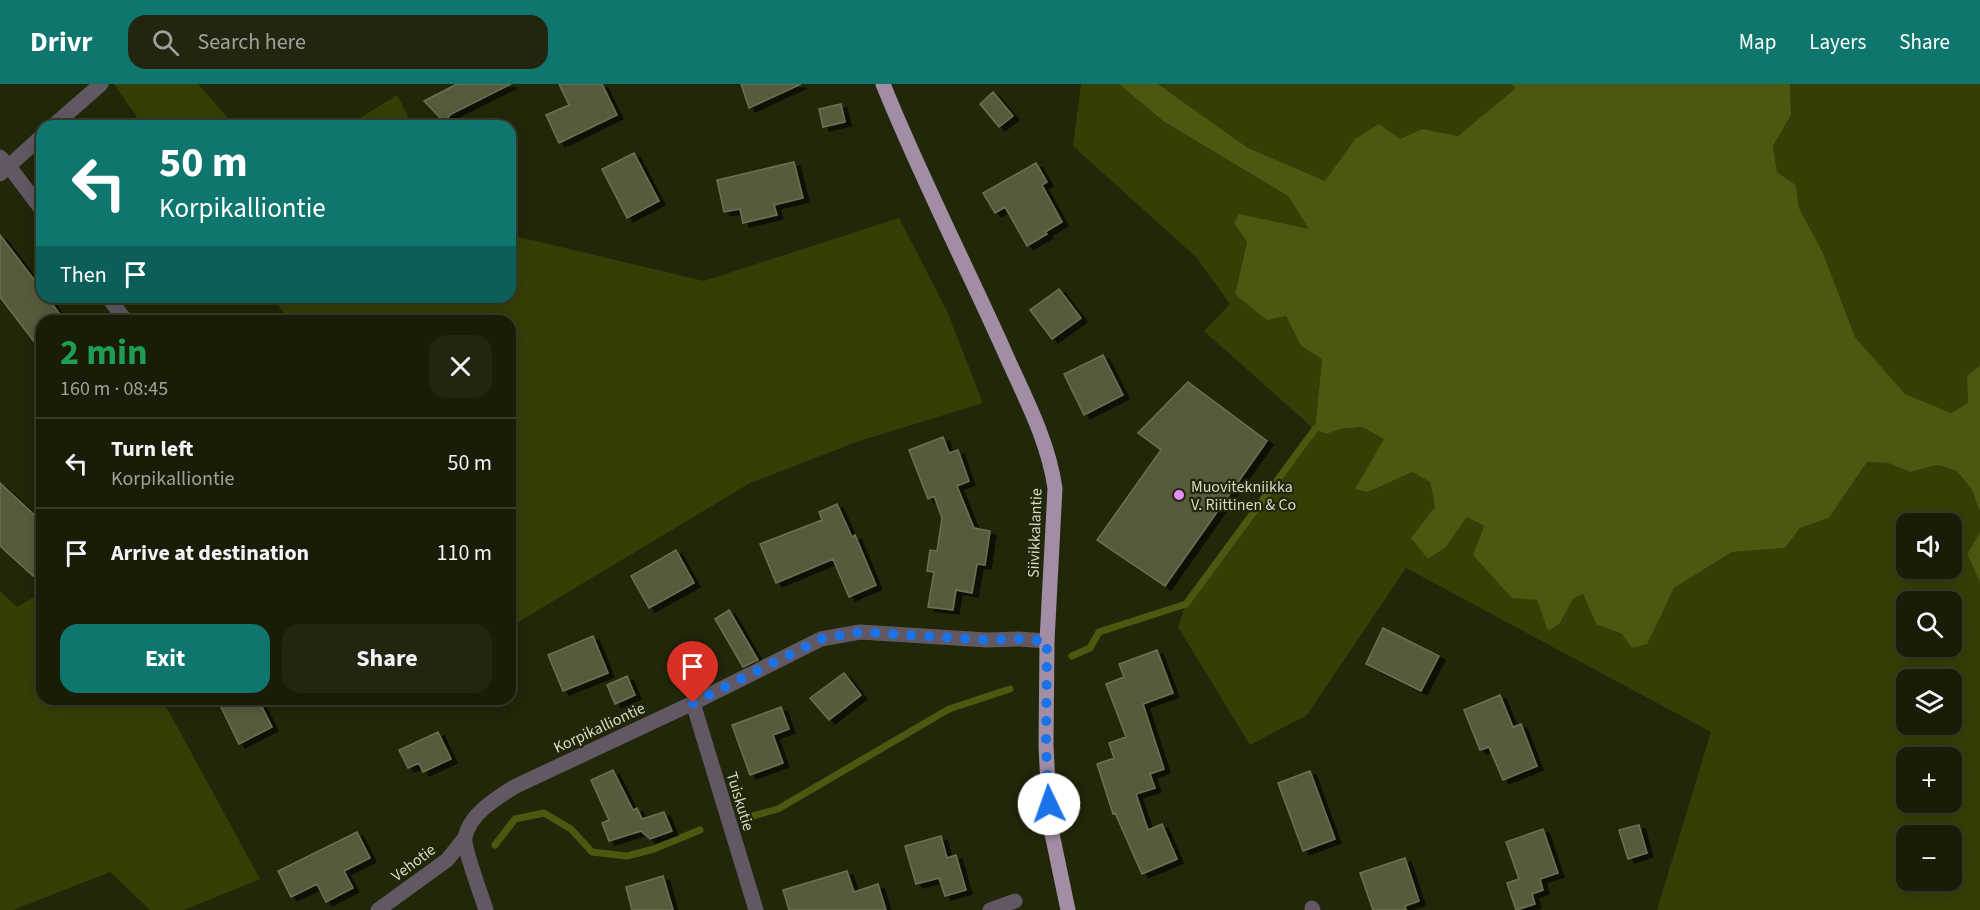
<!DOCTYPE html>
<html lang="en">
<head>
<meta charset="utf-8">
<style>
	:root { --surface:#191d07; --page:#222611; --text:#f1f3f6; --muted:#9fa29b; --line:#373b28; --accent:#0f766e }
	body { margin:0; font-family:"Source Sans 3",sans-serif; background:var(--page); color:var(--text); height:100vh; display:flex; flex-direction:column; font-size:22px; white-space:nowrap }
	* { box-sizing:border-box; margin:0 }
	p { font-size:20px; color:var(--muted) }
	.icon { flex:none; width:33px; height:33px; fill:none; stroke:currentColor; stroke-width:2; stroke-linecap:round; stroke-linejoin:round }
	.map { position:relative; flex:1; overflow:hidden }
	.sheet { position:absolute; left:36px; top:231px; width:480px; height:390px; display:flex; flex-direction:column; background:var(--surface); border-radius:18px; box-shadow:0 3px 15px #0003,0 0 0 2px var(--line) }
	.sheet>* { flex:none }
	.top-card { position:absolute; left:36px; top:36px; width:480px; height:183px; border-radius:18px; box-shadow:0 3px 15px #0003,0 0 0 2px var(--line); background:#0f766e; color:#fff; overflow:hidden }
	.controls { position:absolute; left:1896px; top:429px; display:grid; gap:12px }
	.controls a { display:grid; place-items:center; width:66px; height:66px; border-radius:12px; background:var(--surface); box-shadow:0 3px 15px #0003,0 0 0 2px var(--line); font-size:30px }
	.pin { position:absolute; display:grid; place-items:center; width:51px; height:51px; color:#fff; margin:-62px -26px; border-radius:50% 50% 50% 0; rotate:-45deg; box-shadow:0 0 6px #0007 }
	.pin .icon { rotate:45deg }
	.me { position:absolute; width:66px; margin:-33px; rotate:357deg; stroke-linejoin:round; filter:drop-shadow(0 0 4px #0008) }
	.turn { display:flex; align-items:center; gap:21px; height:126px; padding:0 24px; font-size:27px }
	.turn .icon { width:78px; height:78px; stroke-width:2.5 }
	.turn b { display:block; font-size:42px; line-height:51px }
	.then { display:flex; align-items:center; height:57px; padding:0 24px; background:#0003; gap:12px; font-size:22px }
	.round { display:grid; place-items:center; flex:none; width:63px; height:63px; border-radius:18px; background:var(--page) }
	.overview { display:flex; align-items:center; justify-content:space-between; height:102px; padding:0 24px }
	h1 { font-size:36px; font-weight:700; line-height:45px; color:#1e9e55 }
	.cta { display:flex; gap:12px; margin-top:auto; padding:12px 24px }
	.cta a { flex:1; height:69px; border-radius:18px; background:var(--accent); color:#fff; font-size:24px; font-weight:700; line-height:69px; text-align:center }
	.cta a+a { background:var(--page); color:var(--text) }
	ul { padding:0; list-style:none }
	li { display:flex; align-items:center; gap:18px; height:90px; padding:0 24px; border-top:2px solid var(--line) }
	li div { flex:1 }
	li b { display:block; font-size:22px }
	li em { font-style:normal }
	header { display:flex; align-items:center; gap:36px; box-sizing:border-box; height:84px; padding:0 30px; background:var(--accent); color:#fff }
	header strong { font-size:28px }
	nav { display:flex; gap:33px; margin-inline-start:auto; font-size:21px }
	.search { width:420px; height:54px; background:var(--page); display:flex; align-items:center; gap:15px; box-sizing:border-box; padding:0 21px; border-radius:18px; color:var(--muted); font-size:22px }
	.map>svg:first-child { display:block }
</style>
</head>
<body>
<header>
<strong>Drivr</strong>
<div class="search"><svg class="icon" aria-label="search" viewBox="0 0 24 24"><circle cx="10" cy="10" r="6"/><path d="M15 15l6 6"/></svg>Search here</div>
<nav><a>Map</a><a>Layers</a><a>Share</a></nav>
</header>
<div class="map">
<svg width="1980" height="826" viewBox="0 0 1980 826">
	<defs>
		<filter id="shadow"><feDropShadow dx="6" dy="4" stdDeviation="0" flood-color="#0009"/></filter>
	</defs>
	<rect width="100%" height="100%" fill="#212709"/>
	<!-- green -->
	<path fill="#363e06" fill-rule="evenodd" d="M114 0H198L235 42H143Z
		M1081 0H1119L1163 37 1288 112 1310 146 1234 139 1247 158 1235 209 1286 232 1301 262 1322 275 1315 345 1326 350 1341 345 1362 343 1385 355 1356 404 1368 408 1412 387 1430 398 1435 423 1412 454 1428 475 1446 463 1467 433 1484 442 1537 516 1560 539 1573 515 1583 510 1596 540 1646 560 1674 504 1732 468 1785 464 1800 444 1829 434 1867 378 1888 379 1910 388 1938 381 1957 387 1972 406 1980 428V448L1967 470 1980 498V826H1657L1711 648 1406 484 1307 631 1250 661 1178 543 1186 520 1314 345 1204 247 1230 220 1196 173 1073 62ZM1906 440H1952V484H1906ZM1906 518H1952V562H1906ZM1906 596H1952V640H1906ZM1906 674H1952V718H1906ZM1906 752H1952V796H1906Z
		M1158 0H1510L1516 4 1458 52 1422 45 1400 55H1355L1325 98 1248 64Z
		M1790 0H1980V281L1967 292 1968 319 1951 329 1905 311 1855 253 1823 169 1799 124 1796 101 1777 88 1773 62 1791 31Z
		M397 11 413 42H347Z
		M899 134 947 227 983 319 859 357 750 399 510 543V237H290L272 213H510V151L704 197Z
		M0 507 17 523 42 508V615H162L260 795 184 826H150L110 788 13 826H0Z"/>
	<!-- water -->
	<path fill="#4c580f" d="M1119 0H1158L1248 64 1325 97 1355 55 1379 40 1400 55 1422 45 1458 52 1516 4 1510 0H1790L1791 31 1773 62 1777 88 1796 101 1799 124 1823 169 1855 253 1905 310 1951 329 1968 319 1967 292 1980 281V428L1972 406 1957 387 1938 381 1910 388 1888 379 1867 378 1829 434 1800 444 1785 464 1732 468 1674 504 1647 560 1632 564 1622 550 1596 540 1583 510 1573 515 1560 539 1548 547 1537 516 1512 514 1473 471 1484 442 1467 433 1446 463 1428 475 1411 454 1435 423 1430 398 1412 388 1368 408 1355 405 1384 355 1362 343 1341 345 1326 350 1315 345 1322 275 1301 262 1286 232 1267 236 1235 210 1247 158 1234 139 1239 130 1309 145 1288 112 1163 37Z
		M1980 448V498L1967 470Z"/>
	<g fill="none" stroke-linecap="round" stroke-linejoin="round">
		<!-- stream -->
		<path stroke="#4c580f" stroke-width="7" d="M1072 572 1090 564 1099 548 1186 520 1315 345
			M742 735 778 725 949 625 1010 605
			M495 761 515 735 544 729 571 745 592 768 627 772 654 765 700 746"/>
	</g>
	<!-- building -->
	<path fill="#545b3c" stroke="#6b7252" stroke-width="1.5" filter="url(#shadow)" d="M457 0H511L451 30 444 38 424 17Z
		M559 0H602L617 31 559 59 546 31 569 21Z
		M741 0H801L749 24Z
		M993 8 1013 32 999 43 980 20Z
		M841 20 845 38 823 43 819 25Z
		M634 69 659 117 627 134 602 85Z
		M794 78 803 114 774 121 777 131 743 139 740 125 724 128 717 96Z
		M1036 79 1047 98 1042 101 1062 138 1045 148 1047 150 1027 162 1005 123 995 129 983 109Z
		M0 151 42 206V213H47L65 237H42V268L0 213Z
		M1059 205 1081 234 1052 255 1030 226Z
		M1103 271 1123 311 1084 331 1064 290Z
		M1188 298 1267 357 1165 502 1097 456 1161 366 1138 349Z
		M943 353 949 369 958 366 969 397 957 402 974 444 990 447 985 481 977 480 972 509 956 506 953 526 928 523 934 488 927 487 930 466 937 467 942 434 934 412 928 415 909 366Z
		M0 399 42 438V483L33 492 0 462Z
		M837 420 852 453 855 451 876 501 849 513 833 475 776 499 760 460 822 436 819 428Z
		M676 466 694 499 649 524 631 492Z
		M729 526 758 576 743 583 715 535Z
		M1383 544 1439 572 1421 607 1366 580Z
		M593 552 608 589 563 607 548 571Z
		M1157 566 1173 609 1143 620 1164 685 1150 690 1155 704 1136 710 1148 746 1162 740 1177 775 1142 790 1115 729 1113 730 1097 680 1114 674 1109 659 1126 653 1106 600 1124 593 1119 580Z
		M844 589 861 611 829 636 810 614Z
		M627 592 635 611 615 620 607 601Z
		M1500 611 1513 643 1521 640 1537 682 1503 696 1489 663 1480 666 1464 626Z
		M217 615H258L272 643 239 660Z
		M781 623 789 645 773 651 783 679 750 691 732 641Z
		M438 648 451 675 423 688 419 679 408 684 399 666Z
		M613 686 633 726 637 724 642 735 664 728 672 747 650 755 641 747 609 757 602 739 609 736 591 696Z
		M1310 687 1335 755 1303 767 1278 699Z
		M1639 741 1647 769 1628 775 1619 746Z
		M1543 745 1558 789 1540 795 1543 806 1532 810 1535 820 1516 826 1507 799 1519 795 1506 758Z
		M357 748 370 774 344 787 353 804 326 818 317 800 291 813 278 787Z
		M941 752 947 774 956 771 966 806 945 812 939 794 916 800 905 762Z
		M1405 774 1419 817 1405 822 1406 826H1373L1360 789Z
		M847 787 854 808 878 800 886 826H789L783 806Z
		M663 792 673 826H632L626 803Z"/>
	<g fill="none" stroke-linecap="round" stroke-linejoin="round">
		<!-- minor -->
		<path stroke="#625864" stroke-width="15" d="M53 42 101 0
			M0 73 8 81 42 126
			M0 90 42 52
			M108 213 126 237
			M693 619 756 826
			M1312 824 1313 826
			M378 826 447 776 464 755
			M486 826C482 813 463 763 465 753 470 730 495 715 514 703L693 619 821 555 860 548 987 556 1019 555 1047 557
			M990 826 1015 817"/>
		<!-- major -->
		<path stroke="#a18da4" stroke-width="15" d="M883 0C920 92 966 181 1006 271 1025 314 1048 356 1055 404L1047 557 1046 662 1050 740 1068 826"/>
	</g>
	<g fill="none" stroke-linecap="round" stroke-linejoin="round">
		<!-- route -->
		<path stroke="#1a73e8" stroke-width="10" stroke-dasharray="0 18" d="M693 619 821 555 860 548 987 556 1020 555 1047 557 1046 662 1049 720"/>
	</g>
	<!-- markers -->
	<circle fill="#ea8dfc" stroke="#212709" stroke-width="2" cx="1179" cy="411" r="6"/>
	<g text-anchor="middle" stroke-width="4.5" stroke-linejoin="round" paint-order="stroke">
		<!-- poi labels -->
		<g font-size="16" fill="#d5d9c8" stroke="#212709" text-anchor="start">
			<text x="1191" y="408">Muovitekniikka<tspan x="1191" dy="18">V. Riittinen &amp; Co</tspan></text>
		</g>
		<!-- street labels -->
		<g font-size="16" fill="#d5d9c8" stroke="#212709">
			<text transform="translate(1034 449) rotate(-88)" y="6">Siivikkalantie</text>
			<text transform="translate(599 643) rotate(-25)" y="6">Korpikalliontie</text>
			<text transform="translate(741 717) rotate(73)" y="6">Tuiskutie</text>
			<text transform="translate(413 778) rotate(-37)" y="6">Vehotie</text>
		</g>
	</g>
</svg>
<div class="controls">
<a><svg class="icon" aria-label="sound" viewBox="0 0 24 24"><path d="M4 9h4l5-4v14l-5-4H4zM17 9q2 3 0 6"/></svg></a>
<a><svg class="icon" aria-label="search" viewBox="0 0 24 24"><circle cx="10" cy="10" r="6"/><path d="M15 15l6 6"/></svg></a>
<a><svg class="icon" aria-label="layers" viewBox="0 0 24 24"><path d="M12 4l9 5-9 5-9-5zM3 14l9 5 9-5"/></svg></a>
<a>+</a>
<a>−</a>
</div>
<div class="pin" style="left:693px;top:619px;background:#d93025"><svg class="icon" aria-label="arrive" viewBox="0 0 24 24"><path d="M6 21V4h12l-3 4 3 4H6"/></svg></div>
<svg class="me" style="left:1049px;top:720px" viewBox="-20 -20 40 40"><circle r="19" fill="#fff"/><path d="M0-13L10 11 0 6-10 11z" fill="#1a73e8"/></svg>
<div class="top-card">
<div class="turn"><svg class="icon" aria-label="left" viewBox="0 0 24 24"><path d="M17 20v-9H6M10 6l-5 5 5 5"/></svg><div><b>50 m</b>Korpikalliontie</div></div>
<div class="then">Then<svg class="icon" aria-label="arrive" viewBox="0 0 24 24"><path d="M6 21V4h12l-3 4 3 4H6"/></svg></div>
</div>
<section class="sheet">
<div class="overview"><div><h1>2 min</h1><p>160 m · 08:45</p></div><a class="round"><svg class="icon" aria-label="close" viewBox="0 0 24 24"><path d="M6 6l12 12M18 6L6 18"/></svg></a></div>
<ul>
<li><svg class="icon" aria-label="left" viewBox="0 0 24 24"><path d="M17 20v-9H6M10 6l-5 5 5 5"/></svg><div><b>Turn left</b><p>Korpikalliontie</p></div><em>50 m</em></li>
<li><svg class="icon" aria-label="arrive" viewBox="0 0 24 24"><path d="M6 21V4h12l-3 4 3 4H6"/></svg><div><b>Arrive at destination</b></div><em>110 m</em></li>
</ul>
<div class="cta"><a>Exit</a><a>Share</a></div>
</section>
</div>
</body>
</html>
